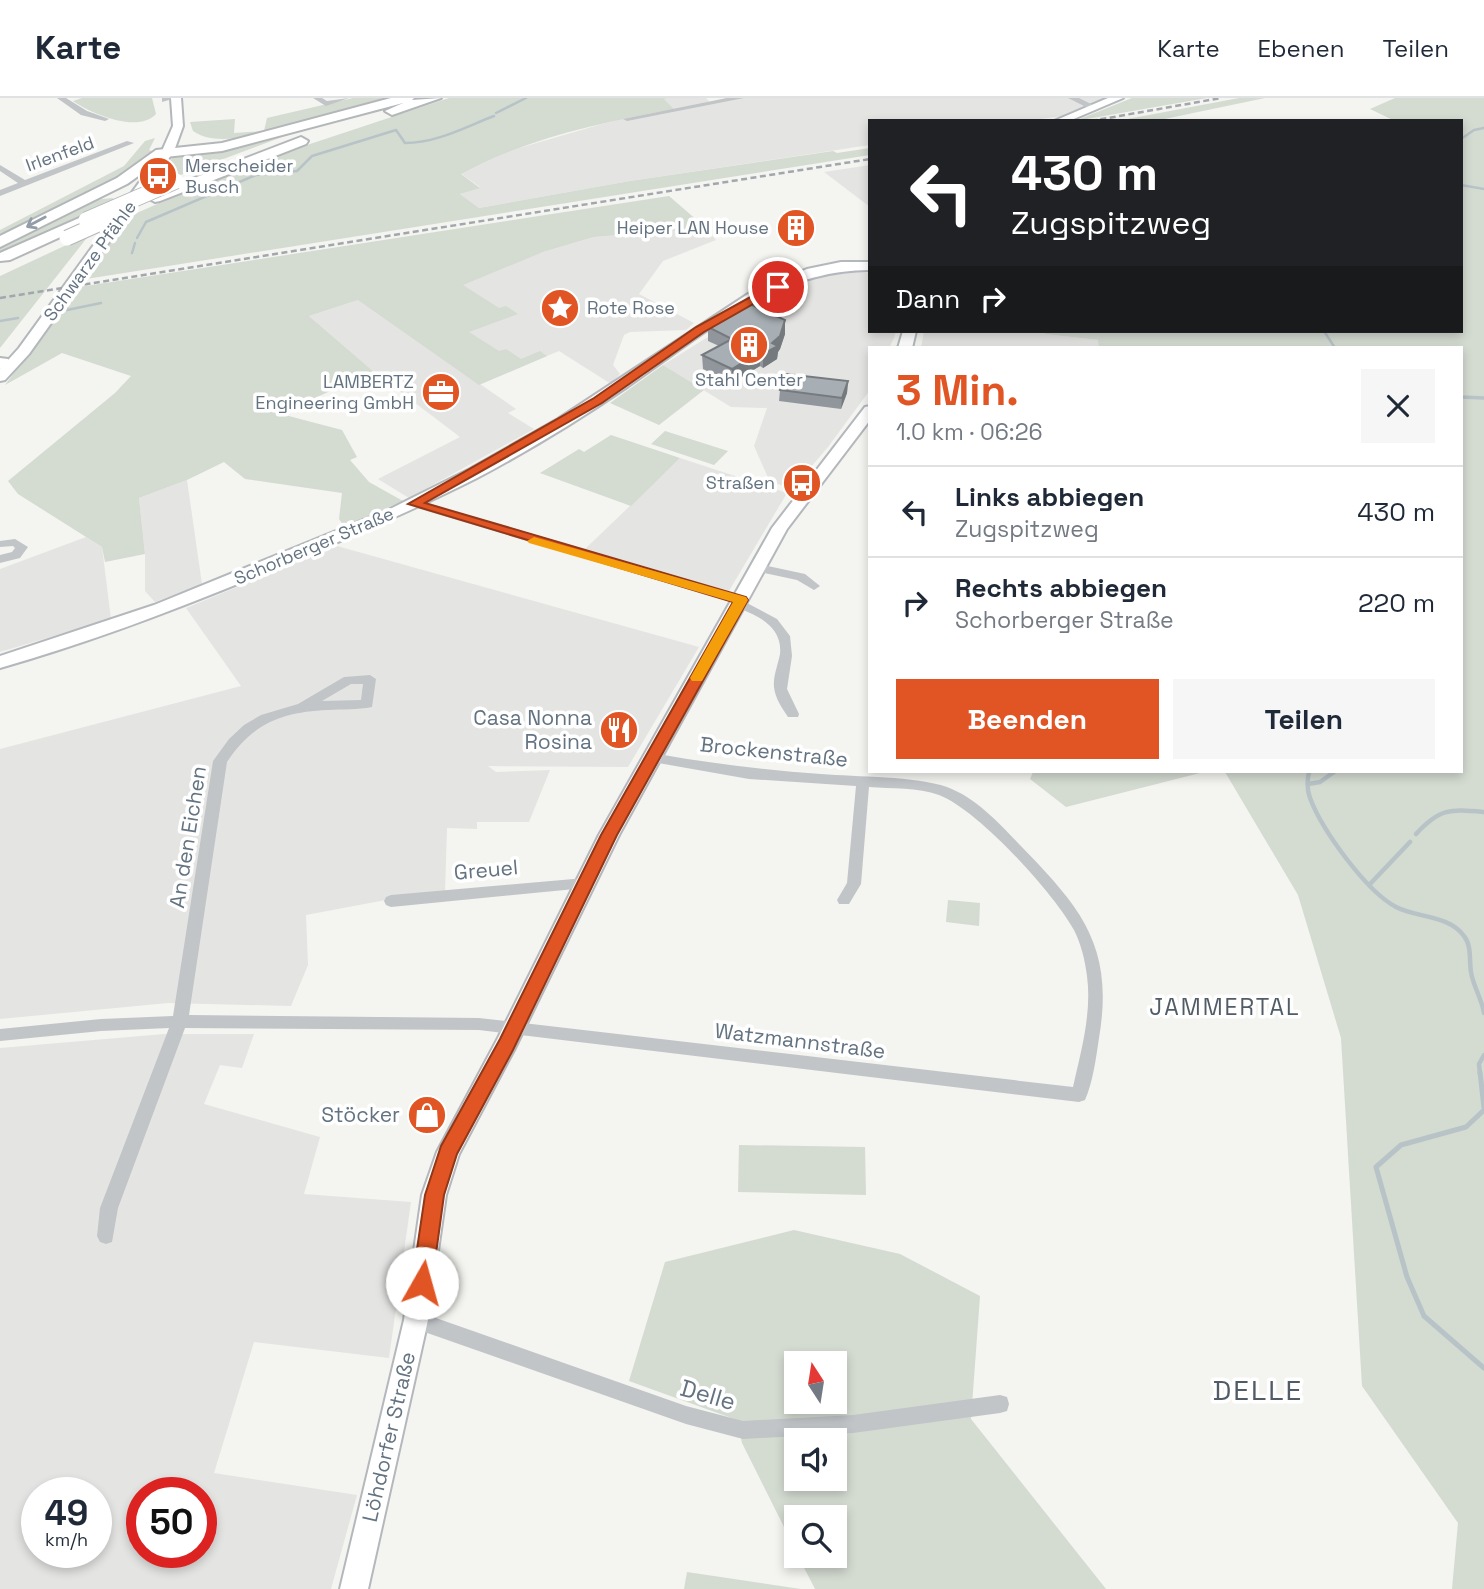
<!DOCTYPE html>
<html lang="de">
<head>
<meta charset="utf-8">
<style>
	:root { --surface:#fff; --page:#f6f6f7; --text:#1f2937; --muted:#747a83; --line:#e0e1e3; --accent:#e15423 }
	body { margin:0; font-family:"Space Grotesk",sans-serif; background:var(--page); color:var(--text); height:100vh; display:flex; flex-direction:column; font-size:26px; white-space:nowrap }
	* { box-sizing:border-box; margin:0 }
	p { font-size:23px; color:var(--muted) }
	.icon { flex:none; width:38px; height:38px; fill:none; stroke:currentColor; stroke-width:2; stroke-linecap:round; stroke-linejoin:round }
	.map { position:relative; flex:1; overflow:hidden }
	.drawer { position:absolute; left:868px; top:248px; width:595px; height:427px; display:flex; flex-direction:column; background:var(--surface); border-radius:0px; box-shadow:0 4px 10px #0003 }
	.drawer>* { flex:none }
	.hud { position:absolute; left:868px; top:21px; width:595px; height:214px; border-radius:0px; box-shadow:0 4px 10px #0003; background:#202124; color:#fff; overflow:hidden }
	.needle { width:46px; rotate:348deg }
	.fabs { position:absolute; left:784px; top:1253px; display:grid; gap:14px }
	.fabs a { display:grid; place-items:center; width:63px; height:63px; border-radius:0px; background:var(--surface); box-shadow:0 4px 10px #0003; font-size:35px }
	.speed { position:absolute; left:21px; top:1379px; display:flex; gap:14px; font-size:35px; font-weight:700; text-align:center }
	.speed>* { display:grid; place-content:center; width:91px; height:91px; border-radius:50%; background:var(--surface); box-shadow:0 4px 10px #0003; line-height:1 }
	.speed small { font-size:18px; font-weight:400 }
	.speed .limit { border:10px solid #d22; background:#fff; color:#111 }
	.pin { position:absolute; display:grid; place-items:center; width:60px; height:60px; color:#fff; margin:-30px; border:4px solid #fff; border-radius:50%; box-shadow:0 2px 7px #0007 }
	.me { position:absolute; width:77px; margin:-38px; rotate:7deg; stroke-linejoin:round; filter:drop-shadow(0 0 5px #0008) }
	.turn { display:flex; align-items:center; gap:24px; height:147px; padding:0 28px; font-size:32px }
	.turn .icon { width:91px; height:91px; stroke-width:2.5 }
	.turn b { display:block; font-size:49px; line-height:60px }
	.then { display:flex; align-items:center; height:66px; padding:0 28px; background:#0003; gap:14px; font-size:26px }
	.round { display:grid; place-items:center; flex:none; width:74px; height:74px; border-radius:0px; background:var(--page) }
	.head { display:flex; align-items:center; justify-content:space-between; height:119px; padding:0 28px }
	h1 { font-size:42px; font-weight:800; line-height:52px; color:var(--accent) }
	.cta { display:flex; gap:14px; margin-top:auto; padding:14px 28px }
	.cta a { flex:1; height:80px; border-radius:0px; background:var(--accent); color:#fff; font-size:28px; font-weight:800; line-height:80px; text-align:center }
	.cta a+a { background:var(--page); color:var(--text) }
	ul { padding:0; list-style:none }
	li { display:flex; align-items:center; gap:21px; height:91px; padding:0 28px; border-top:2px solid var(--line) }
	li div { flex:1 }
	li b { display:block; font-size:26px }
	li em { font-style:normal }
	header { display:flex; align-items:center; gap:42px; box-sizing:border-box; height:98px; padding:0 35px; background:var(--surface); border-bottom:2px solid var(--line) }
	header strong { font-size:33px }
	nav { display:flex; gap:38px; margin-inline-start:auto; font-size:24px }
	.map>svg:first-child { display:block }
</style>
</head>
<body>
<header>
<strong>Karte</strong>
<nav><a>Karte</a><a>Ebenen</a><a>Teilen</a></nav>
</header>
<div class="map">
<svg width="1484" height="1491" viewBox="0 0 1484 1491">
	<rect width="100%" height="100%" fill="#f4f4f0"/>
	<!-- built -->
	<path fill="#e4e5e3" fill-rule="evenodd" d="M669 0H706L710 4 726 0H1108L1063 18 1025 23H870V47L630 83 479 110 460 96 480 89 460 75 502 55 619 21 673 11 664 1Z
		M870 67V109L824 74Z
		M706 130 716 142 663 163 639 196 694 225 686 232 630 234 624 237 613 267 620 276 611 286 559 253 480 286 516 311 508 315 534 331 409 400 378 381 460 339 373 273 309 218 425 180 543 154 594 139Z
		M849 173 870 175V233H896L894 240 889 250H870V292L828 349 793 390 770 384 754 348 767 310 731 309 663 267 780 194 834 174Z
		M924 233H1045L1046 236 1099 242V250H921Z
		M680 360 787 395 729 493 585 451Z
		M187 382 202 486 155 504 145 493V456L139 400Z
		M86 439 102 449 111 521 0 554V471Z
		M337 448 699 549 628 669 488 668 496 674 550 672 529 724H477V731L447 730 445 796 391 801 306 817 308 867 291 908 168 905 0 921V651L241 588 186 510Z
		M164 936H254L242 970 220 967 204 1006 320 1039 304 1096 411 1104 389 1260 254 1244 214 1375 357 1397 331 1491H0V950ZM37 1395H96V1454H37ZM142 1395H201V1454H142Z"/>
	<!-- green -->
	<path fill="#d4dbd1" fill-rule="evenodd" d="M82 0H152L156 16C138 36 90 15 73 3Z
		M353 0H391L247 39C230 41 208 44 193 33L190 24 235 21 234 35 264 33 267 20Z
		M449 0H669L664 1 674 11C600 25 527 40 461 76L480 90 460 96 479 110 630 83 833 53 837 55 870 50V57L86 181 128 119 193 90 292 52Z
		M1132 0H1207L1075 23Z
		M1239 0H1265L1155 23H1117Z
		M1395 0H1484V1491H1452L1458 1425 1362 1288 1341 940 1298 797 1225 674H1461V250H1099L1098 242 1045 236V233H1461V23H1395L1370 11Z
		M317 26 154 87 175 56Z
		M155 40 149 52 152 53 139 69 0 141V132L124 68 145 43Z
		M669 98 706 130 594 139 543 154 463 187 499 210 506 208 518 216 469 234 499 253 506 251 521 261 540 253 547 258 479 287 358 202 309 218 373 273 281 316 342 332 357 359 350 362 369 384 403 403 344 428 339 421 342 395 245 381 224 364 187 382 139 400 145 456 105 464 102 449 18 396 8 383 115 295 131 278 62 255 5 287 79 189Z
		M112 100 116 102 0 155V148L94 102Z
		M90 136 0 250V178Z
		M663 267 704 292 659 327 610 305Z
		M665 333 728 353 714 367 651 346Z
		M611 337 680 360 631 408 540 375 579 351 584 354Z
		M1033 674H1204L1066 709 1030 681Z
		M948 802 980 805 979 828 946 824Z
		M739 1047 865 1049 866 1097 738 1094Z
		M794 1132 900 1156 980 1198 971 1321 1106 1491H815L798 1458H835V1419H796V1453L742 1345 737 1322 629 1283 665 1164ZM796 1265H835V1304H796ZM796 1342H835V1381H796Z
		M687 1474 801 1491H684Z"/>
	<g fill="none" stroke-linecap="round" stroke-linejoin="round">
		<!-- stream-far3 -->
		<path stroke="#b8c3c7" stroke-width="2.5" d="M496 15 526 0
			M1461 41 1474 32 1484 30
			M1461 87 1484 91
			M137 140 146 124 256 77 297 73 312 58 396 32 405 45C437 45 465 29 494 18
			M132 155 135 145
			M67 212 101 205
			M0 223 18 220
			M1324 233 1335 250"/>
		<!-- stream-far2 -->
		<path stroke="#b8c3c7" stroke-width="3.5" d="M1461 299 1484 300"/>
		<!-- stream-far1 -->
		<path stroke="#b8c3c7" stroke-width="4.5" d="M1309 674C1307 683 1307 692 1310 700 1322 732 1366 793 1396 809 1417 820 1449 817 1464 838 1472 848 1469 862 1471 874 1473 888 1482 901 1484 915
			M1308 686 1320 684 1334 674
			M1416 736C1440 710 1450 711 1484 714
			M1371 785 1410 744
			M1480 976 1479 966 1484 957"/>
		<!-- stream -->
		<path stroke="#b8c3c7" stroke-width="5" d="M1480 974 1484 1010
			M1484 1012 1466 1029 1401 1047 1376 1069 1407 1179 1424 1218 1484 1270"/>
		<!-- secondary casing -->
		<g stroke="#b4b8bc" stroke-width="4">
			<path id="secondary" d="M171 0H181L183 28 174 53 29 256 5 282 0 283V271L19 250 162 53 173 28Z
				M1108 0H1123L1069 23H1054Z
				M841 164H870V172C774 172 701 238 627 289 579 322 528 353 477 380 412 413 346 441 279 469 188 507 95 543 0 570V558L154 507 390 411 470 371 558 321 748 196 807 171Z
				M903 233H916L912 250H898Z
				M870 308V322L787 431 619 737 514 952 459 1056 446 1097 428 1222 368 1491H340L404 1222 422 1097 437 1054 498 940 599 737 772 430 865 309Z"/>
		</g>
		<!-- highway casing -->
		<g stroke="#b4b7ba" stroke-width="4">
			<path id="highway" d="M391 0H414L412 2 441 0 392 17 385 13 403 5 222 53 165 59 127 86 0 149V138L117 80 156 52 222 45Z
				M301 39 308 43 306 46 160 103 155 104 148 100 150 97Z
				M86 117 91 119 94 122 91 125 10 162 0 163V155Z
				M0 260 8 261 11 265 0 271Z"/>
		</g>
		<!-- street -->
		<path fill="#c1c5c8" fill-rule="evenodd" d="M57 0H66L87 13 109 21 105 23 81 17Z
			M162 0H176L162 4Z
			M313 0H322L327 3 349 0 326 8Z
			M727 0H744L627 23 623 21Z
			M1068 0H1079L1097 9 1090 11Z
			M127 43 134 45 0 98V92L18 85 0 73V67L25 82Z
			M414 403 745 499V504L777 521 790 538 792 558 787 591 799 616 798 619H788C782 610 775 600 774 589 773 578 778 567 780 556 783 528 756 516 734 509L733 504 410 408 408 406Z
			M15 441 28 449 20 460 0 465V457L12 454 15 450 13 448 0 449V443Z
			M759 466 805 476 820 488 814 492 797 482 755 473V467Z
			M370 577 376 581 372 609C358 612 342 611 328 612 282 614 253 625 227 664L189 917 479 920 1073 989C1081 953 1092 915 1087 878 1085 862 1081 846 1074 832 1053 794 978 712 939 697 918 689 891 691 869 689L861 786 849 806H839L837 802 847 785 856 688 749 681 647 663 645 660 647 657 652 655C708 665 764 672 821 676 857 679 915 678 947 689 976 700 997 723 1018 745 1079 808 1115 846 1099 940 1096 960 1093 984 1085 1002L1079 1004 479 932 185 930 118 1110 112 1144 106 1146 100 1144 97 1138 100 1110 169 930 101 933 0 943V931L101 921 173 918 213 663 229 641 244 627 261 617 298 606 344 579ZM351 586H363L361 602 322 603Z
			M585 780 590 781 592 785 590 789 585 790 391 809 386 807 384 803 386 799 391 797Z
			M416 1213 686 1308 743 1323 853 1317 1000 1297 1007 1299 1009 1306 1007 1313 1000 1315 853 1335 743 1341 686 1326 416 1231 410 1228 407 1222 410 1216Z"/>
		<!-- secondary -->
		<use href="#secondary" fill="#fff" fill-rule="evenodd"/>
		<!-- highway -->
		<use href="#highway" fill="#fff" fill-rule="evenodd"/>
		<!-- rail -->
		<path stroke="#a2a7ad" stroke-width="2.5" stroke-dasharray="6 3.5" stroke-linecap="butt" d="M1091 23 1221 0
			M0 200 870 61"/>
		<!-- highway-bridge casing -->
		<g stroke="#b4b7ba" stroke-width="17" stroke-linecap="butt">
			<path id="highway-bridge" d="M86 122 176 83
				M67 140 105 123"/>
		</g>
		<!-- highway-bridge -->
		<use href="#highway-bridge" stroke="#fff" stroke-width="15"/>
	</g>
	<!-- wall -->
	<path fill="#90969b" d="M708 229 785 236 780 251 778 254 777 261 763 270 760 268 732 285 703 271 702 257 719 248 708 243Z
		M848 283 847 295 841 311 779 303 780 292Z"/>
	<!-- shaded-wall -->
	<path fill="#757a7e" d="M785 222V236L780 251 778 254 777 261 763 270V256L772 245Z
		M760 254V268L732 285V271Z
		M848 283 847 295 841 311 842 300Z"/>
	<!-- building -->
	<path fill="#a7afb4" stroke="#757a7e" stroke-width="2" d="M750 206 785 222 780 238 772 245 778 248 763 256 760 254 732 271 702 257 732 241 708 229Z
		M786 276 848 283 842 300 780 292Z"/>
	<!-- one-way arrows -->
	<defs><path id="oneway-shaft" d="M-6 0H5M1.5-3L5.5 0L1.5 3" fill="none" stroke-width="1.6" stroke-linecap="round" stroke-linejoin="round" transform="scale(1.75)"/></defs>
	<use stroke="#929da7" href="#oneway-shaft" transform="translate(36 124) rotate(152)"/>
	<!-- route -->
	<path fill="#e15423" stroke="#923717" stroke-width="2" d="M774 186 783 189 704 234 602 305 425 405 746 499 748 502 617 737 513 952 457 1056 444 1097 432 1185 429 1192 422 1195 415 1192 412 1185 425 1097 441 1048 500 941 601 737 733 504 408 406 594 300 696 229Z"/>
	<!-- slow -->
	<path fill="#f59e0b" d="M534 439 746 499 748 502 702 583H692L690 580 733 504 529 445 527 443Z"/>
	<!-- icons -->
	<defs>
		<g id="bus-disc" transform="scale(2.0125)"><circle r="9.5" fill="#e15423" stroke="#fff"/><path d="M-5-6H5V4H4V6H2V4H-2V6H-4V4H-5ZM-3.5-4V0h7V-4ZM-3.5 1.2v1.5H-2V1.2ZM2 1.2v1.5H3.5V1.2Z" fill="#fff"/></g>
		<g id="building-disc" transform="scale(2.0125)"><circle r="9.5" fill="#e15423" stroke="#fff"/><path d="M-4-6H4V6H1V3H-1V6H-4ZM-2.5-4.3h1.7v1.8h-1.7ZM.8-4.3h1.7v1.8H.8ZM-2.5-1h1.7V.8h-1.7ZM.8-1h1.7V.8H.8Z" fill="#fff"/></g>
		<g id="sight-disc" transform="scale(2.0125)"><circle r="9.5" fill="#e15423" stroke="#fff"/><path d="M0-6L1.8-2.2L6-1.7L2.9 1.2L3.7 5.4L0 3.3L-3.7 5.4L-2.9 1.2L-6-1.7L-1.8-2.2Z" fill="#fff"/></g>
		<g id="office-disc" transform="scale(2.0125)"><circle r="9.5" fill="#e15423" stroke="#fff"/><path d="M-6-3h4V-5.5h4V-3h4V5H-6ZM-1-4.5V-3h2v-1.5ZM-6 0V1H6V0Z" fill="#fff"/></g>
		<g id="restaurant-disc" transform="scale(2.0125)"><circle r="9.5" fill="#e15423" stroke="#fff"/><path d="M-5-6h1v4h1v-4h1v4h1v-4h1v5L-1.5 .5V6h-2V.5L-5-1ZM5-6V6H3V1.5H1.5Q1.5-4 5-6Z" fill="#fff"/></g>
		<g id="shop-disc" transform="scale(2.0125)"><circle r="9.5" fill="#e15423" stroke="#fff"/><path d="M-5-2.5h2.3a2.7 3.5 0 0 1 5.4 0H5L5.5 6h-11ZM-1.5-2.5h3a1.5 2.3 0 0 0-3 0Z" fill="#fff"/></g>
	</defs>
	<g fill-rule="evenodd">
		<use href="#bus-disc" x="158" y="78"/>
		<use href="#building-disc" x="796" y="130"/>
		<use href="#sight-disc" x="560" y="210"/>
		<use href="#building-disc" x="749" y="247"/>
		<use href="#office-disc" x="441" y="294"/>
		<use href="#bus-disc" x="802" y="385"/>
		<use href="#restaurant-disc" x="619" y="632"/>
		<use href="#shop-disc" x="427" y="1017"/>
	</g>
	<g text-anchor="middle" stroke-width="7" stroke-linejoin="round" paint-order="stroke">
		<!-- far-street labels -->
		<g font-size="18" fill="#637381" stroke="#fff">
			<text transform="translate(60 56) rotate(-20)" y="6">Irlenfeld</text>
			<text transform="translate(90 163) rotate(-54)" y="6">Schwarze Pfähle</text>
			<text transform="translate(314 448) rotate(-23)" y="6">Schorberger Straße</text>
		</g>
		<!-- far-poi labels -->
		<g font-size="18" fill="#637381" stroke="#fff" text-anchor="end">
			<text x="185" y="74" text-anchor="start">Merscheider<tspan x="185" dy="21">Busch</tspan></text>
			<text x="769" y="136">Heiper LAN House</text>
			<text x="587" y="216" text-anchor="start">Rote Rose</text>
			<text x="749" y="288" text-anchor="middle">Stahl Center</text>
			<text x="414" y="290">LAMBERTZ<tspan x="414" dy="21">Engineering GmbH</tspan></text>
			<text x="775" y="391">Straßen</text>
		</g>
		<!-- poi labels -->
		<g font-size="21" fill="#637381" stroke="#fff" text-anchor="end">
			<text x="592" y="627">Casa Nonna<tspan x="592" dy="24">Rosina</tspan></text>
			<text x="400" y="1024">Stöcker</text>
		</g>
		<!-- street labels -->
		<g font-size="21" fill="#637381" stroke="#fff">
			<text transform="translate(774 654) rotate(6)" y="7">Brockenstraße</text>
			<text transform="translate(188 739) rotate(-81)" y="7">An den Eichen</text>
			<text transform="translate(486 772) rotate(-5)" y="7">Greuel</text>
			<text transform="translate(800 943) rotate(7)" y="7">Watzmannstraße</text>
			<text transform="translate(389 1339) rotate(-77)" y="7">Löhdorfer Straße</text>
		</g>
		<!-- neighbourhood labels -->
		<g font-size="23" letter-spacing="2" fill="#515c66" stroke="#fff">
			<text x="1225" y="917">JAMMERTAL</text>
		</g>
		<!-- near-street labels -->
		<g font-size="24" fill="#637381" stroke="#fff">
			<text transform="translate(708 1297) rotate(16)" y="8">Delle</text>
		</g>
		<!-- near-neighbourhood labels -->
		<g font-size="28" letter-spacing="2" fill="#515c66" stroke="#fff">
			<text x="1258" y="1302">DELLE</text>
		</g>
	</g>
</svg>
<div class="fabs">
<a><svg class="needle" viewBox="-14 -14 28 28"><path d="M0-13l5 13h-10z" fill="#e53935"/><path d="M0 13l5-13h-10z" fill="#747a83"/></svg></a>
<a><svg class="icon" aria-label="sound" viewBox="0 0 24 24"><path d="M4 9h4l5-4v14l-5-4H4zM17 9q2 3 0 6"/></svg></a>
<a><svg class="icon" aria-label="search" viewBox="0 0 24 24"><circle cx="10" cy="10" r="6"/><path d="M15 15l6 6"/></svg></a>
</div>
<div class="speed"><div>49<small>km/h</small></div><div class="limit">50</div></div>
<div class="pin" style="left:778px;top:189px;background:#d93025"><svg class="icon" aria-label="arrive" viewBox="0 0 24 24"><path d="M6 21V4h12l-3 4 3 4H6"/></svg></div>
<svg class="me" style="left:422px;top:1185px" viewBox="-20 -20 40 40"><circle r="19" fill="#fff"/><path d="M0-13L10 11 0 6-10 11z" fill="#e15423"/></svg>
<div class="hud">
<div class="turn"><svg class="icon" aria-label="left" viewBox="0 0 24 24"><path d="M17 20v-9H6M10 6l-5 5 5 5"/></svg><div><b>430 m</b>Zugspitzweg</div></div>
<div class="then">Dann<svg class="icon" aria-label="right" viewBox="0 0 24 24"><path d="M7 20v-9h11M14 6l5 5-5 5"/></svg></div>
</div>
<section class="drawer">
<div class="head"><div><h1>3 Min.</h1><p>1.0 km · 06:26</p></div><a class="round"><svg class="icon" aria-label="close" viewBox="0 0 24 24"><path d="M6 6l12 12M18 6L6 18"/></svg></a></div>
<ul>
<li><svg class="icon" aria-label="left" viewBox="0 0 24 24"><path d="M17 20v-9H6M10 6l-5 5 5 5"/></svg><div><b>Links abbiegen</b><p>Zugspitzweg</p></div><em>430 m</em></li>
<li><svg class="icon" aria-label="right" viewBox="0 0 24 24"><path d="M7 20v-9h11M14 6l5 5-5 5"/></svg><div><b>Rechts abbiegen</b><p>Schorberger Straße</p></div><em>220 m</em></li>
</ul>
<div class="cta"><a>Beenden</a><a>Teilen</a></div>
</section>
</div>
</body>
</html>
